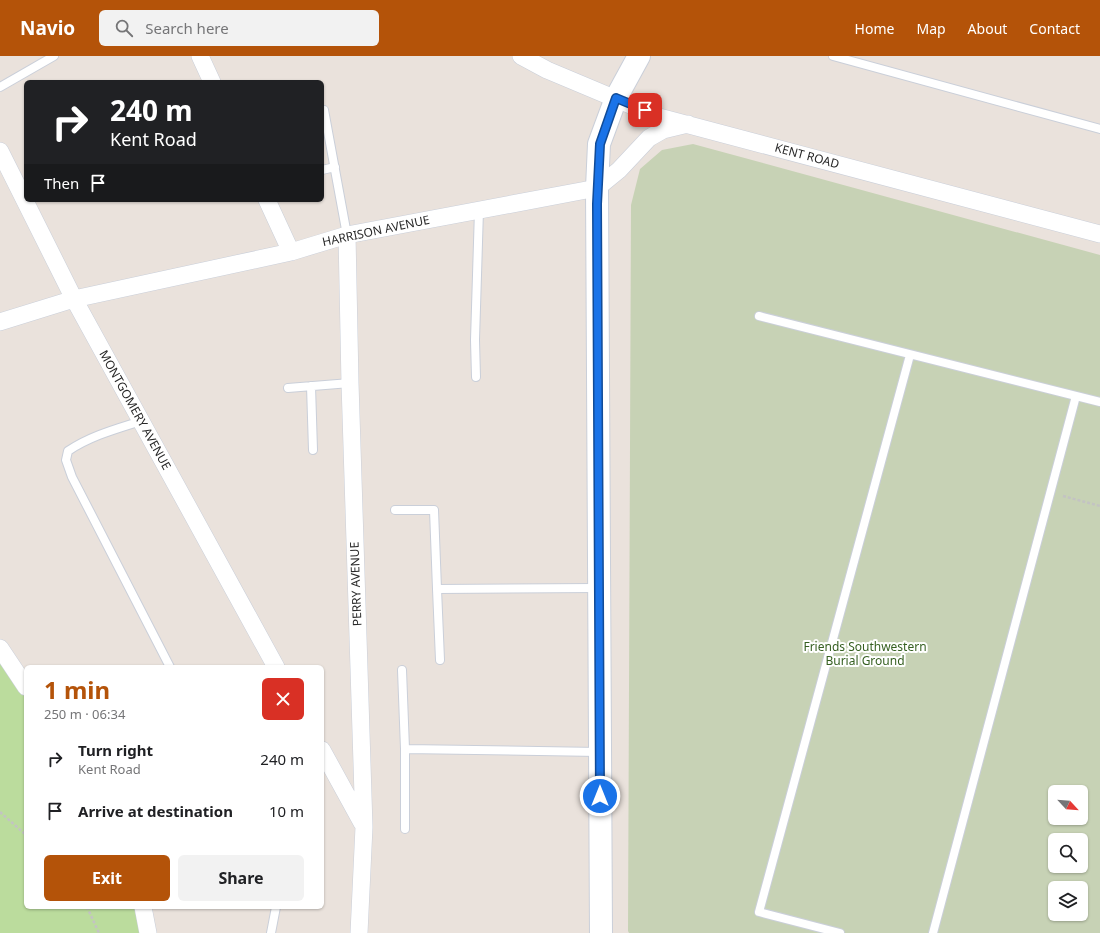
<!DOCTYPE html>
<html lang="en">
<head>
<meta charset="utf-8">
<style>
	:root { --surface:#fff; --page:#f2f2f2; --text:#202124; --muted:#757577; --accent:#b45309 }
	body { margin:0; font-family:"Noto Sans",sans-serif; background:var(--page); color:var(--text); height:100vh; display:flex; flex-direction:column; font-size:15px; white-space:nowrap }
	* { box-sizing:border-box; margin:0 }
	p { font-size:13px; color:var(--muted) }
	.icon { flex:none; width:22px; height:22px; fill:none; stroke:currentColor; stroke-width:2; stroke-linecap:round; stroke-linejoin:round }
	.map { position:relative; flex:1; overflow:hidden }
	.drawer { position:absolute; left:24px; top:609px; width:300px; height:244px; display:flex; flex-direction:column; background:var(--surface); border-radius:6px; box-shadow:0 1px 3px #0004 }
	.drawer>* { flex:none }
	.guide { position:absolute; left:24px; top:24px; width:300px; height:122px; border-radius:6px; box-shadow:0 1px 3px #0004; background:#202124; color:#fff; overflow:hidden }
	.needle { width:26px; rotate:116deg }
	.tools { position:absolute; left:1048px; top:729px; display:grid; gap:8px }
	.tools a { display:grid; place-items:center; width:40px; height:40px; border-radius:6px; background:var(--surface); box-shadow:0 1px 3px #0004; font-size:20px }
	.pin { position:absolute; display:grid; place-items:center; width:34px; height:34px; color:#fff; margin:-17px; border-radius:8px; box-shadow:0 2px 6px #0006 }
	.me { position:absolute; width:44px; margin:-22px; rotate:0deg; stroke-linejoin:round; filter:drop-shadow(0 0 3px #0008) }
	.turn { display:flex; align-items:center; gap:14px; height:84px; padding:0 20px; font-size:18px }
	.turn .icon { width:52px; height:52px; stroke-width:2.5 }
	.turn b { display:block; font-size:28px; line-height:34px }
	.then { display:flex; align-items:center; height:38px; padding:0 20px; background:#0003; gap:8px; font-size:15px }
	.round { display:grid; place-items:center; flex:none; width:42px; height:42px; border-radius:6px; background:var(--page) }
	.overview { display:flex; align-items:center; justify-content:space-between; height:68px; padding:0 20px }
	h1 { font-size:24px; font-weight:700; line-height:30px; color:var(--accent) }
	.button { display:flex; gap:8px; margin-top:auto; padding:8px 20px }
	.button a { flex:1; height:46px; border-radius:6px; background:var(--accent); color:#fff; font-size:16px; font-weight:700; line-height:46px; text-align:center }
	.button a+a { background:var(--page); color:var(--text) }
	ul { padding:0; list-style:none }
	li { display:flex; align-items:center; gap:12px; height:52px; padding:0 20px }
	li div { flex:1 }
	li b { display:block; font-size:15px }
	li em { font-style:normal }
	header { display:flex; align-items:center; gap:24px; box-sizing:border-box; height:56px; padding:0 20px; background:var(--accent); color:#fff }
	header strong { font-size:19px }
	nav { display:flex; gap:22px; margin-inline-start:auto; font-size:14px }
	.search { width:280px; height:36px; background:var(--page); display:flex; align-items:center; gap:10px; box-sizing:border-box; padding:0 14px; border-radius:6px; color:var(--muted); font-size:15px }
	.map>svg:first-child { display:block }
</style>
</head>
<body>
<header>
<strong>Navio</strong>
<div class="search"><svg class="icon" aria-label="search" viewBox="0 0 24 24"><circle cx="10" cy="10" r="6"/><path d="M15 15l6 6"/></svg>Search here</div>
<nav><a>Home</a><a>Map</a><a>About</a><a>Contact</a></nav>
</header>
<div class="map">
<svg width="1100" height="877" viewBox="0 0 1100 877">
	<rect width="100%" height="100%" fill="#eae2dc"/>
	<!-- green -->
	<path fill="#bbdc9d" d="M0 595 26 636V851H143L150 877H0Z"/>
	<!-- cemetery -->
	<path fill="#c7d2b5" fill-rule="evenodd" d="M693 88 1100 199V877H629L628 875 631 149 640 113 662 94ZM1055 736H1081V762H1055ZM1055 784H1081V810H1055ZM1055 832H1081V858H1055Z"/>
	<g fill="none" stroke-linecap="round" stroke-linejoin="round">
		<!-- lane casing -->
		<g stroke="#cacfd9" stroke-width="10">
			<path id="lane" d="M833 0 1100 73
				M0 31 54 0
				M324 54 347 179
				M322 114 335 111
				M759 260 1100 346
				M476 321 475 284 479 154
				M311 330 313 394
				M288 332 350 327
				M141 365C116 373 90 380 68 395L66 404 72 421 170 611
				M395 454H434L437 533 598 532
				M437 533 440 604
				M402 614 405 693
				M405 773V693L599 696
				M271 877 276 851
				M840 877 759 856 910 299
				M933 877 1076 340"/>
		</g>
		<!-- street casing -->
		<g stroke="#cacfd9" stroke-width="18">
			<path id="street" d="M200 0 212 26
				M521 0 547 14 659 61 1100 178
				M0 95 74 243 276 611
				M267 144 291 196
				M347 179 350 327 364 771 359 877
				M0 266 74 243 291 196 347 179 597 132 619 114 649 82 663 74 688 68
				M0 592 26 631
				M322 694 362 767
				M143 851 148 877"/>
		</g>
		<!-- secondary casing -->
		<g stroke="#cacfd9" stroke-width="24">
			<path id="secondary" d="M601 877 597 132 599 88 616 42 639 0"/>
		</g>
		<!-- path -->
		<path stroke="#c3c3c3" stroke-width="2.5" stroke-dasharray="3 2" stroke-linecap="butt" d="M1063 440 1100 450
			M0 756 26 779
			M87 851 99 877"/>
		<!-- lane -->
		<use href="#lane" stroke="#fff" stroke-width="8"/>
		<!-- street -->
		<use href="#street" stroke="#fff" stroke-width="17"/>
		<!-- secondary -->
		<use href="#secondary" stroke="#fff" stroke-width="22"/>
	</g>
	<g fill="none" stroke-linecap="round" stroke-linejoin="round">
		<!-- route casing -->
		<g stroke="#114b97" stroke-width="10">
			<path id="route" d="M600 740 597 148 600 88 616 42 645 54"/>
		</g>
		<!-- route -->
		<use href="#route" stroke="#1a73e8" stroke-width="7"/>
	</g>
	<g text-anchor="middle" stroke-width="4" stroke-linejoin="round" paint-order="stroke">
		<!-- street labels -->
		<g font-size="12" fill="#292929" stroke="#fff">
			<text transform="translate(807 100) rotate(15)" y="4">KENT ROAD</text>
			<text transform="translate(376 175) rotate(-12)" y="4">HARRISON AVENUE</text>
			<text transform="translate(135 354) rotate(61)" y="4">MONTGOMERY AVENUE</text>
			<text transform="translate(356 528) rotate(-92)" y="4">PERRY AVENUE</text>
		</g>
		<!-- park labels -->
		<g font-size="12" fill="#355f20" stroke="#fff">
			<text x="865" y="595">Friends Southwestern<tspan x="865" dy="14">Burial Ground</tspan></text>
		</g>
	</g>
</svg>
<div class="tools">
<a><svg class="needle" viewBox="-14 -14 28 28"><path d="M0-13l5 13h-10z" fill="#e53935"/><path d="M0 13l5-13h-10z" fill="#757577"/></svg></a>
<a><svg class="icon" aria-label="search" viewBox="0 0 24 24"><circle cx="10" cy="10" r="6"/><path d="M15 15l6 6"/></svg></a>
<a><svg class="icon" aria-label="layers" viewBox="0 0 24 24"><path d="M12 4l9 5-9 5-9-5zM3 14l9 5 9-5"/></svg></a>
</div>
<div class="pin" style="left:645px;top:54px;background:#d93025"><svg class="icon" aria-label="arrive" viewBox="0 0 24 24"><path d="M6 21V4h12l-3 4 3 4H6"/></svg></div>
<svg class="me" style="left:600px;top:740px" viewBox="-20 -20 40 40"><circle r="17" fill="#1a73e8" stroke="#fff" stroke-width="3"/><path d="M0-11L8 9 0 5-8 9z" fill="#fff"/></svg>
<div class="guide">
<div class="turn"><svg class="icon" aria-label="right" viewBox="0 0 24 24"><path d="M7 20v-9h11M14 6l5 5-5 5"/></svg><div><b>240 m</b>Kent Road</div></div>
<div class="then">Then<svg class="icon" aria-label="arrive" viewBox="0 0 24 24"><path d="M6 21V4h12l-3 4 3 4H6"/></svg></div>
</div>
<section class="drawer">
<div class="overview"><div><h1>1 min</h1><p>250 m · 06:34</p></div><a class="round" style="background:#d93025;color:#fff"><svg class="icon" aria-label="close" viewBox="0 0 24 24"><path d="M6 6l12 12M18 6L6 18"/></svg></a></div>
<ul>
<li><svg class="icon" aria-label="right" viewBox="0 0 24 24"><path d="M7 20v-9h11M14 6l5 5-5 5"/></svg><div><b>Turn right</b><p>Kent Road</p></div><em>240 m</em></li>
<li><svg class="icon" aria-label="arrive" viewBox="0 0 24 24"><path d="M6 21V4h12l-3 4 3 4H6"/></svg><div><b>Arrive at destination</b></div><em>10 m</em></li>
</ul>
<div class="button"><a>Exit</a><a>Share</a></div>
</section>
</div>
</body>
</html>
